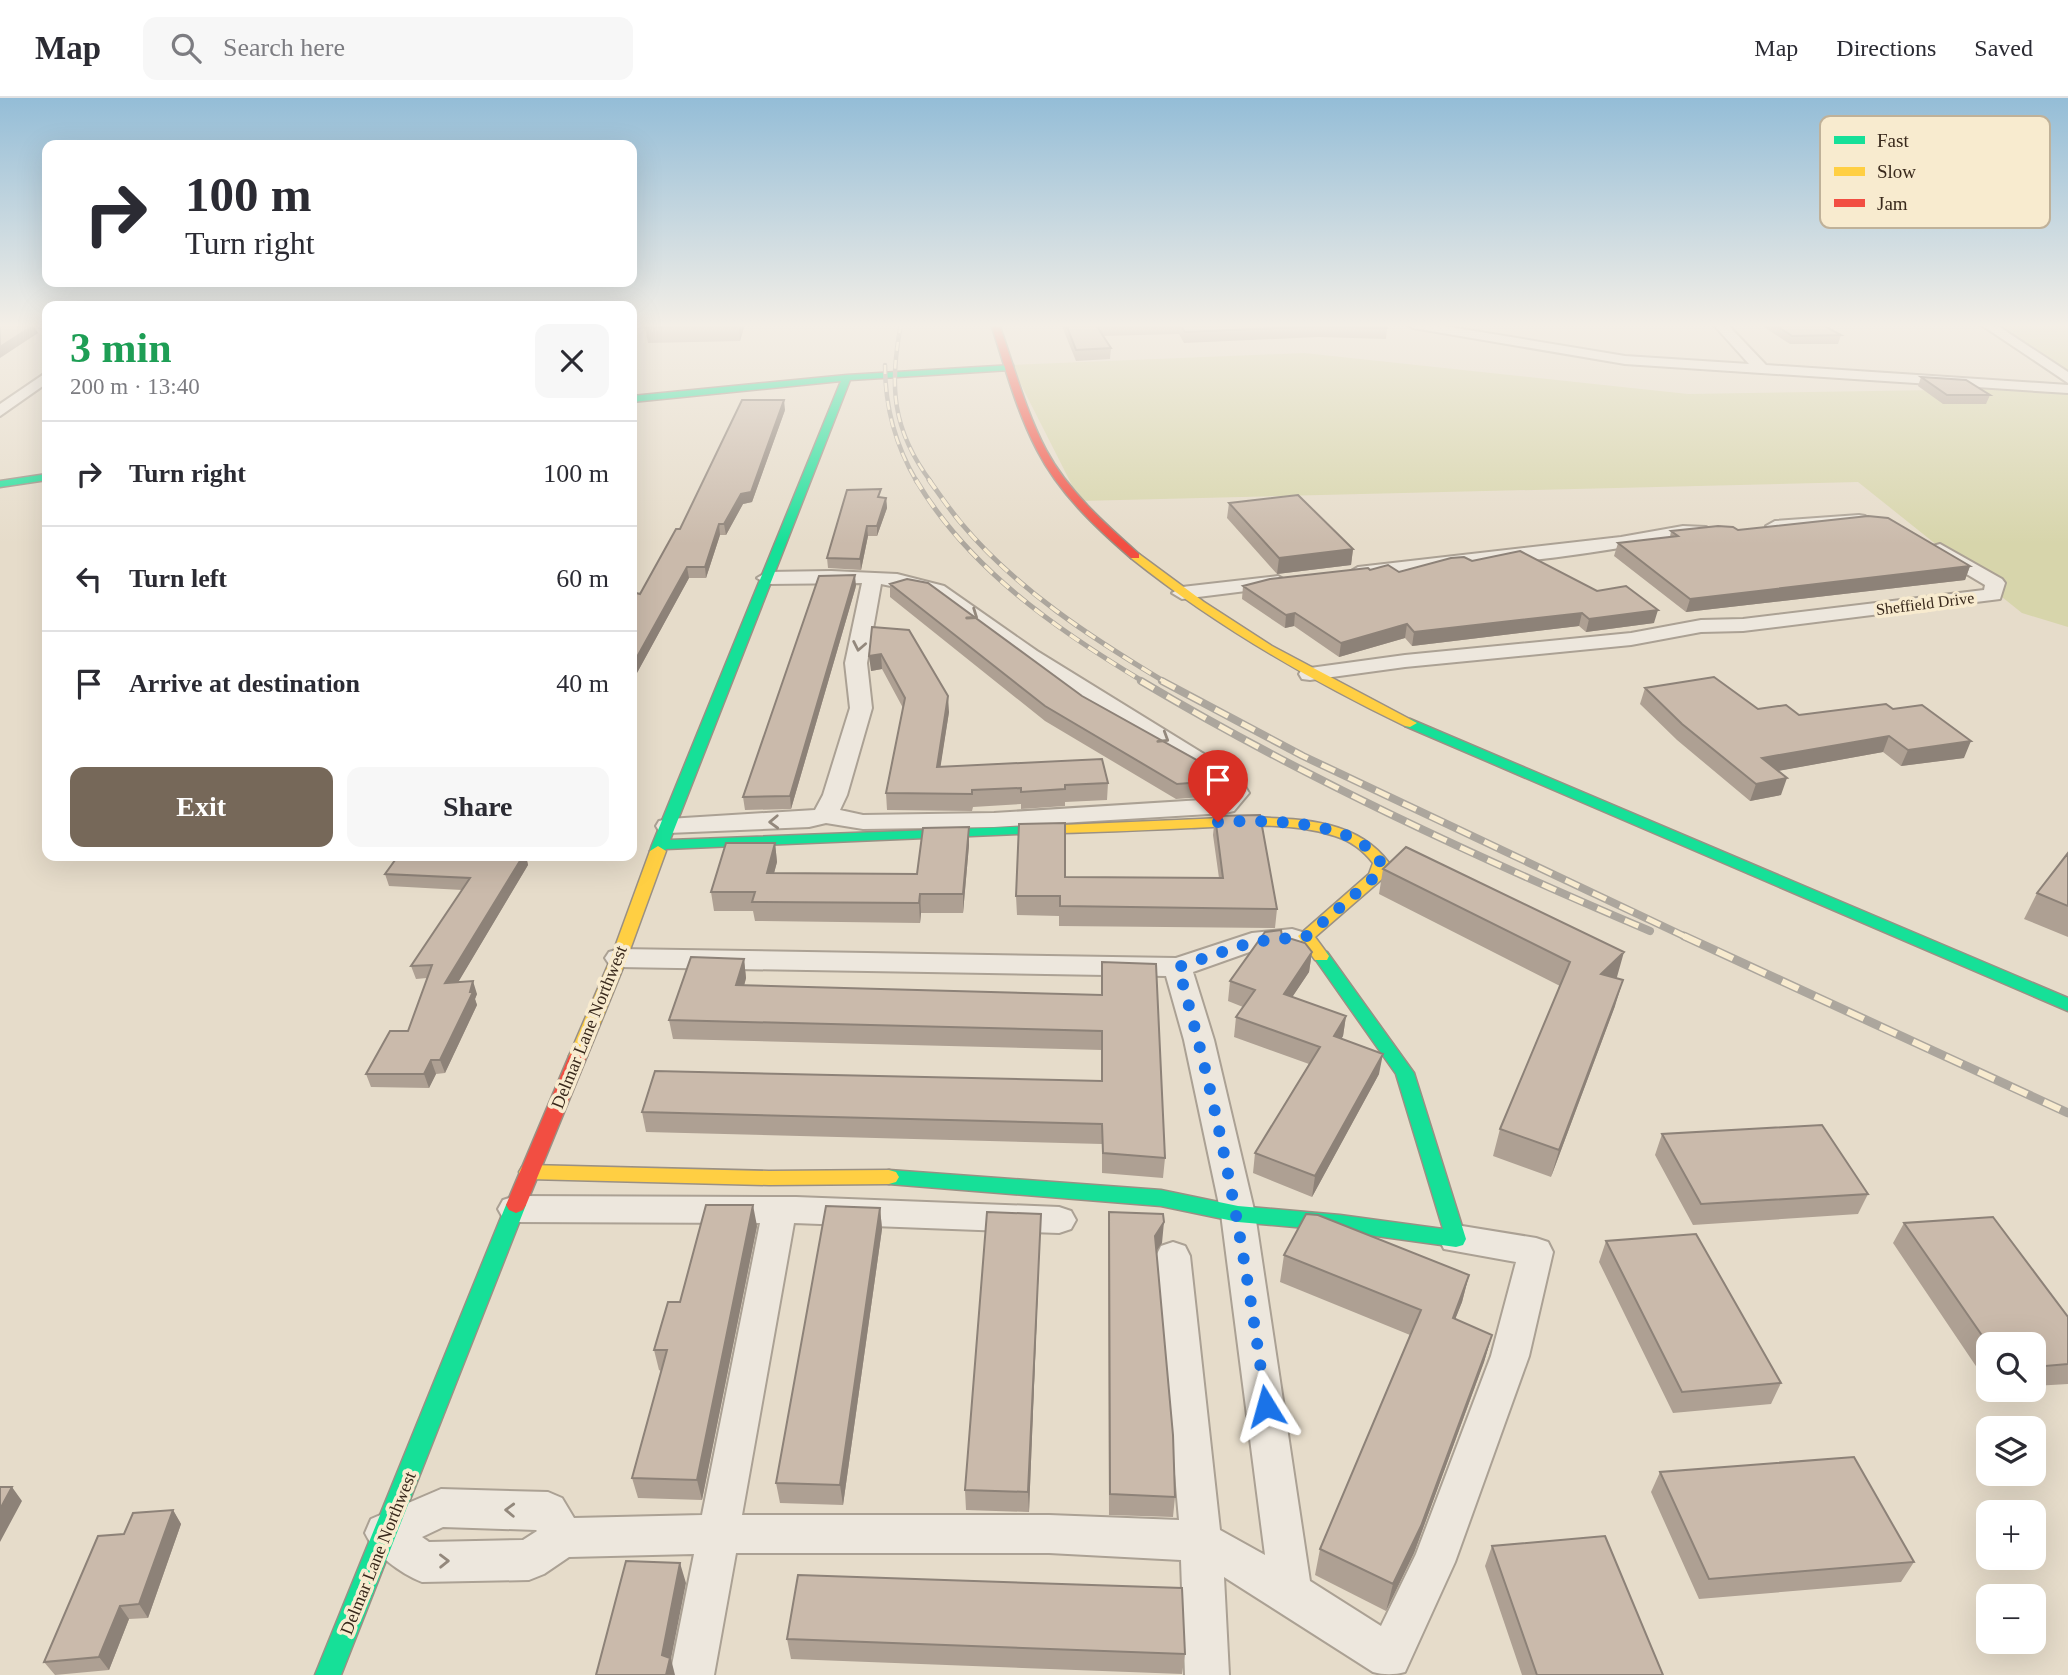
<!DOCTYPE html>
<html lang="en">
<head>
<meta charset="utf-8">
<style>
	:root { --surface:#fff; --page:#f7f7f7; --text:#2b2b33; --muted:#7c7c81; --line:#e1e1e2; --accent:#766859 }
	body { margin:0; font-family:Georgia,serif; background:var(--page); color:var(--text); height:100vh; display:flex; flex-direction:column; font-size:26px; white-space:nowrap }
	* { box-sizing:border-box; margin:0 }
	p { font-size:23px; color:var(--muted) }
	.icon { flex:none; width:38px; height:38px; fill:none; stroke:currentColor; stroke-width:2; stroke-linecap:round; stroke-linejoin:round }
	.map { position:relative; flex:1; overflow:hidden }
	.details { position:absolute; left:42px; top:203px; width:595px; height:560px; display:flex; flex-direction:column; background:var(--surface); border-radius:14px; box-shadow:0 7px 28px #0002 }
	.details>* { flex:none }
	.hud { position:absolute; left:42px; top:42px; width:595px; height:147px; border-radius:14px; box-shadow:0 7px 28px #0002; background:#fff; color:var(--text); overflow:hidden }
	.tools { position:absolute; left:1976px; top:1234px; display:grid; gap:14px }
	.tools a { display:grid; place-items:center; width:70px; height:70px; border-radius:14px; background:var(--surface); box-shadow:0 7px 28px #0002; font-size:35px }
	.pin { position:absolute; display:grid; place-items:center; width:60px; height:60px; color:#fff; margin:-72px -30px; border-radius:50% 50% 50% 0; rotate:-45deg; box-shadow:0 0 7px #0007 }
	.pin .icon { rotate:45deg }
	.me { position:absolute; width:77px; margin:-38px; rotate:352deg; stroke-linejoin:round; filter:drop-shadow(0 0 5px #0008) }
	.turn { display:flex; align-items:center; gap:24px; height:147px; padding:0 28px; font-size:32px }
	.turn .icon { width:91px; height:91px; stroke-width:2.5 }
	.turn b { display:block; font-size:49px; line-height:60px }
	.round { display:grid; place-items:center; flex:none; width:74px; height:74px; border-radius:14px; background:var(--page) }
	.summary { display:flex; align-items:center; justify-content:space-between; height:119px; padding:0 28px }
	h1 { font-size:42px; font-weight:800; line-height:52px; color:#1e9e55 }
	.action { display:flex; gap:14px; margin-top:auto; padding:14px 28px }
	.action a { flex:1; height:80px; border-radius:14px; background:var(--accent); color:#fff; font-size:28px; font-weight:800; line-height:80px; text-align:center }
	.action a+a { background:var(--page); color:var(--text) }
	ul { padding:0; list-style:none }
	li { display:flex; align-items:center; gap:21px; height:105px; padding:0 28px; border-top:2px solid var(--line) }
	li div { flex:1 }
	li b { display:block; font-size:26px }
	li em { font-style:normal }
	header { display:flex; align-items:center; gap:42px; box-sizing:border-box; height:98px; padding:0 35px; background:var(--surface); border-bottom:2px solid var(--line) }
	header strong { font-size:33px }
	nav { display:flex; gap:38px; margin-inline-start:auto; font-size:24px }
	.search { width:490px; height:63px; background:var(--page); display:flex; align-items:center; gap:18px; box-sizing:border-box; padding:0 24px; border-radius:14px; color:var(--muted); font-size:26px }
	.map>svg:first-child { display:block }
</style>
</head>
<body>
<header>
<strong>Map</strong>
<div class="search"><svg class="icon" aria-label="search" viewBox="0 0 24 24"><circle cx="10" cy="10" r="6"/><path d="M15 15l6 6"/></svg>Search here</div>
<nav><a>Map</a><a>Directions</a><a>Saved</a></nav>
</header>
<div class="map">
<svg width="2068" height="1577" viewBox="0 0 2068 1577">
	<rect width="100%" height="100%" fill="#e6dcca"/>
	<!-- green -->
	<path fill="#d7d5ab" d="M1996 226H2068V274Z
		M1304 255 1688 296 2068 290V529L2022 515 1858 384 1080 403 1011 267Z"/>
	<g fill="none" stroke-linecap="round" stroke-linejoin="round">
		<!-- street casing -->
		<g stroke="#aba194" stroke-width="4">
			<path id="street" d="M1406 226H1432L1625 258 1749 266 1713 226H1727L1766 267 2068 287V295L1625 266 1413 230Z
				M1980 226H1995L2068 274V285Z
				M47 274V285L0 318V306Z
				M1859 417 1865 418 1868 422 1865 426 1775 433 1766 428 1775 423Z
				M1683 428 1706 429 1715 434C1711 439 1665 442 1653 444 1556 463 1456 469 1358 481L1348 475 1358 469 1621 439Z
				M1940 446 2002 481 2005 485 2000 501 1743 533 1701 534 1631 547 1405 569 1310 582 1302 581 1299 576 1302 571 1310 570 1405 557 1631 535 1701 522 1743 521 1984 492 1985 487 1933 456 1931 452 1933 448Z
				M831 473 897 476 944 488 1037 553 1238 677 1249 695 1234 713 1225 715 994 729 863 731 826 725 809 729 668 735 659 733 656 728 659 723 668 721 815 712 823 697 850 610 845 565 862 485 767 486 757 480 767 474ZM881 486 930 496 1023 561 1220 686 1224 694 1218 701 994 715 863 717 840 712 847 697 872 610 867 565Z
				M1278 478 1288 484 1285 488 1182 501 1172 495 1182 489Z
				M1292 831 1302 834 1306 840 1302 846 1255 852 1193 874 1214 942 1255 1116 1310 1483 1381 1528 1416 1456 1491 1258 1516 1164 1444 1151 1439 1141 1444 1131 1456 1127 1536 1140 1548 1144 1553 1154 1529 1258 1455 1464 1405 1574C1394 1577 1384 1577 1373 1574L1224 1479 1229 1577H1185L1181 1462 1049 1455H736L714 1577H670L694 1456 569 1459 544 1476 529 1482 422 1484C400 1475 375 1457 365 1435L371 1421 441 1391 548 1394 562 1400 574 1420 702 1417 760 1125 515 1124 503 1120 498 1111 503 1102 515 1098 796 1099 1059 1109 1071 1113 1076 1122 1071 1131 1059 1135 794 1125 742 1417H1049L1179 1422 1156 1158 1161 1148 1173 1144 1185 1148 1190 1158 1220 1432 1265 1457 1221 1116 1184 942 1166 878 619 869 609 866 605 860 609 854 619 851 1176 860 1252 835ZM443 1429 536 1432 537 1433 523 1442 429 1444 422 1439Z"/>
		</g>
		<!-- fast casing -->
		<g stroke="#9a9084" stroke-width="3">
			<path id="fast" d="M1013 267V271L1010 272 850 282 670 742 1062 727 1069 731 1067 734 666 751 663 756H653L650 753 652 747 841 283 632 304V298L847 277Z
				M47 376V382L0 389V383Z
				M1410 621 2068 900V913L1405 628 1403 625 1405 622Z
				M1321 853 1327 854 1414 975 1466 1141 1463 1147 1456 1149 1340 1133 1238 1124 1161 1108 889 1086 882 1084 879 1079 882 1074 889 1072 1161 1092 1238 1108 1340 1117 1443 1131 1396 976 1313 858Z
				M516 1099 523 1102 526 1107 341 1577H315L506 1107 509 1102Z"/>
		</g>
		<!-- slow casing -->
		<g stroke="#9a9084" stroke-width="3">
			<path id="slow" d="M1131 456H1139L1204 504 1272 548 1417 625 1410 629 1405 628C1308 581 1216 528 1131 460Z
				M1246 719C1297 721 1356 720 1389 765L1382 781 1315 839 1329 858 1327 862H1315L1298 838 1369 776 1373 765C1363 752 1351 743 1335 738 1289 723 1237 728 1191 730 1148 732 1105 734 1062 735L1055 731 1062 727Z
				M658 748 666 753 627 860 587 958 584 962H572L569 958 611 860 650 753Z
				M529 1067 769 1073 889 1072 896 1074 899 1079 896 1084 889 1086 769 1087 529 1081 522 1079 519 1074 522 1069Z"/>
		</g>
		<!-- jam casing -->
		<g stroke="#9a9084" stroke-width="3">
			<path id="jam" d="M991 226H999C1014 268 1025 312 1046 352 1068 393 1104 425 1139 456V460H1131C1095 429 1059 395 1037 352 1016 312 1005 268 991 226Z
				M578 952 584 954 587 958 526 1107 523 1112 516 1115 509 1112 506 1107 569 958 572 954Z"/>
		</g>
		<!-- street -->
		<use href="#street" fill="#ede7dd" fill-rule="evenodd"/>
		<!-- fast -->
		<use href="#fast" fill="#16e098" fill-rule="evenodd"/>
		<!-- slow -->
		<use href="#slow" fill="#ffcf43" fill-rule="evenodd"/>
		<!-- jam -->
		<use href="#jam" fill="#f24e42" fill-rule="evenodd"/>
		<!-- rail-far3 casing -->
		<g stroke="#aca69d" stroke-width="4.5">
			<path id="rail-far3" d="M901 226C889 288 892 332 931 384
				M885 267C885 310 895 347 917 384"/>
		</g>
		<!-- rail-far2 casing -->
		<g stroke="#aca69d" stroke-width="5">
			<path id="rail-far2" d="M916 382C969 471 1057 532 1144 584
				M929 382C940 397 950 412 961 425 1017 492 1092 540 1165 584"/>
		</g>
		<!-- rail-far1 casing -->
		<g stroke="#aca69d" stroke-width="8">
			<path id="rail-far1" d="M1141 583C1304 680 1476 759 1650 833
				M1162 583 1303 658 1688 840"/>
		</g>
		<!-- rail casing -->
		<g stroke="#aca69d" stroke-width="9">
			<path id="rail" d="M1684 838 2068 1015"/>
		</g>
		<!-- rail-far3 -->
		<use href="#rail-far3" stroke="#f8ebcf" stroke-width="2.5" stroke-dasharray="9" stroke-linecap="butt"/>
		<!-- rail-far2 -->
		<use href="#rail-far2" stroke="#f8ebcf" stroke-width="3.5" stroke-dasharray="11" stroke-linecap="butt"/>
		<!-- rail-far1 -->
		<use href="#rail-far1" stroke="#f8ebcf" stroke-width="5" stroke-dasharray="15" stroke-linecap="butt"/>
		<!-- rail -->
		<use href="#rail" stroke="#f8ebcf" stroke-width="6" stroke-dasharray="18" stroke-linecap="butt"/>
	</g>
	<!-- wall -->
	<path fill="#aea093" d="M745 226 740 243 648 245 645 229Z
		M1061 226H1385L1387 230 1386 241 1318 239 1184 245 1179 236 1103 238 1111 250 1110 261 1076 263Z
		M1759 226H1821L1841 237 1838 246H1790Z
		M1921 279 1990 297 1986 306H1943L1918 288Z
		M785 312 752 404 743 406 726 437H720L706 480H689L632 584V501L640 496 680 431Z
		M881 400H886L887 410 877 438H868L861 472 828 470 827 460Z
		M1229 405 1353 451 1351 467 1277 476 1227 420Z
		M1738 432 1970 468 1965 482 1686 514 1614 458 1618 445 1670 439 1671 433Z
		M1472 463 1654 525 1586 534 1579 528 1412 548 1405 540 1339 559 1294 528 1285 530 1242 501 1243 488 1370 472 1399 474Z
		M890 486 1082 598 1219 691 1202 699 1176 701 1045 623 890 499Z
		M856 488 791 711 745 712 743 699Z
		M872 529 949 614 940 669 1108 685 1107 702 1065 704V708L1021 711V706L973 709 972 713 887 712 886 695 903 610 882 571 871 573Z
		M1645 590 1758 611 1799 617 1886 606 1964 660 1901 668 1883 654 1777 673 1781 697 1750 703 1677 642 1640 606Z
		M1215 718 1277 811 1275 830 1059 828V818L1017 817 1016 798 1065 779 1219 780 1213 737Z
		M969 729V747L963 815H921L920 825 755 823 753 813H714L711 794 775 745 777 764 774 775 917 776Z
		M2068 755V839L2024 821 2037 795Z
		M398 758H526L528 767 458 884 477 896 475 901 477 907 445 975 436 976 429 990 371 989 366 976 408 933 427 880 416 881 411 868 462 792 389 788 385 776Z
		M1383 771 1617 879 1615 908 1551 1079 1493 1058 1500 1031 1560 888 1379 796Z
		M1282 838 1312 854 1309 874 1292 899 1346 918 1343 938 1341 941 1379 976 1312 1099 1253 1075 1255 1055 1309 966 1234 939 1236 919 1243 909 1228 903 1230 883Z
		M744 861 746 880 744 888 1102 897V864L1165 1060 1163 1080 1102 1075V1046L646 1034 642 1014 1102 983V952L673 941 669 922Z
		M1662 1036 1868 1096 1858 1116 1693 1127 1655 1057Z
		M880 1110 882 1131 843 1407 780 1405 776 1385Z
		M1109 1114 1162 1145 1156 1154 1175 1399 1173 1419 1109 1417 1108 1135Z
		M1904 1125 2068 1219V1286L2034 1288V1246H1988V1286L1893 1145Z
		M757 1128 702 1402 638 1400 632 1380 661 1273 659 1272 654 1252 680 1204Z
		M1040 1137 1029 1414 966 1412 965 1392Z
		M1606 1143 1781 1285 1771 1306 1673 1315 1599 1164Z
		M1284 1157 1469 1177 1462 1204 1455 1221 1492 1237 1484 1264 1414 1455 1386 1513 1315 1477 1320 1451 1410 1237 1280 1184Z
		M1660 1374 1914 1464 1901 1484 1699 1501 1651 1394Z
		M173 1412 181 1426 148 1520 129 1521 109 1572 55 1577 44 1564 124 1436Z
		M1492 1448 1663 1577H1522L1485 1468Z
		M787 1541 1185 1556 1182 1576 791 1561Z"/>
	<!-- shaded-wall -->
	<path fill="#8d8278" d="M739 226H745L740 243Z
		M34 227 38 235 0 260V249Z
		M784 302 785 312 752 404 743 406 726 437 724 426Z
		M886 400 887 410 877 438V428Z
		M719 426 720 437 706 480 705 469Z
		M867 428 868 438 861 472 860 461Z
		M1353 451 1351 467 1277 476 1279 460Z
		M1970 468 1965 482 1686 514 1690 501Z
		M687 469 689 480 632 584V568Z
		M855 477 856 488 791 711 790 698Z
		M1658 512 1654 525 1586 534 1589 521Z
		M1295 515 1294 528 1285 530 1286 517Z
		M1582 515 1579 528 1412 548 1414 534Z
		M1407 526 1405 540 1339 559 1341 545Z
		M881 556 882 571 871 573 869 558Z
		M948 598 949 614 938 685 937 669Z
		M1889 638 1883 654 1756 677 1762 660Z
		M1971 643 1964 660 1901 668 1908 652Z
		M1220 675 1219 691 1202 699 1203 684Z
		M1787 680 1781 697 1750 703 1756 686Z
		M969 729V747L963 815V796Z
		M775 745 777 764 769 794 767 775Z
		M523 758H526L528 767 450 898 445 885Z
		M920 796 921 815 920 825 919 805Z
		M1312 854 1309 874 1281 916 1284 896Z
		M1624 854 1617 879 1594 902 1601 876Z
		M744 861 746 880 739 907 736 887Z
		M1623 882 1615 908 1551 1079 1559 1052Z
		M473 883 477 896 475 901 477 907 445 975 440 962 470 894Z
		M1346 918 1343 938 1331 958 1334 938Z
		M1383 956 1379 976 1312 1099 1315 1078Z
		M431 962 436 976 429 990 424 976Z
		M753 1107 757 1128 702 1402 697 1382Z
		M880 1110 882 1131 843 1407 840 1387Z
		M1041 1116 1040 1137 1029 1414 1028 1394Z
		M1164 1124 1162 1145 1153 1158 1155 1138Z
		M1469 1177 1462 1204 1445 1247 1453 1220Z
		M1492 1237 1484 1264 1414 1455 1386 1513 1393 1486Z
		M12 1389 22 1403 0 1444V1411Z
		M173 1412 181 1426 148 1520 139 1506Z
		M680 1465 686 1485 671 1561 675 1577H666L662 1557Z
		M120 1508 129 1521 109 1572 99 1559Z"/>
	<!-- building -->
	<path fill="#cabaab" stroke="#8d8278" stroke-width="2" d="M647 226H739L645 229Z
		M1066 226H1172L1096 227 1111 250 1076 252Z
		M1179 226H1385L1387 230 1320 228 1185 234Z
		M1774 226H1821L1841 237 1792 238Z
		M0 227H34L0 249Z
		M1921 279 1966 282 1990 297H1947Z
		M742 302H784L751 394 741 396 724 426H719L705 469H687L632 568V501L636 495 640 496 676 431H680Z
		M881 391 878 399 886 400 877 428H867L860 461 827 460 847 392Z
		M1298 397 1353 451 1279 460 1229 405Z
		M1868 418 1888 420 1970 468 1690 501 1618 445 1678 438 1671 433 1718 428 1733 429 1738 432Z
		M1520 453 1597 493 1626 488 1658 512 1589 521 1582 515 1414 534 1407 526 1341 545 1295 515 1286 517 1243 488 1270 481 1368 470 1370 472 1388 467 1399 474 1451 460 1464 459 1472 463Z
		M855 477 790 698 743 699 819 478Z
		M907 481 928 485 1082 598 1220 675 1203 684 1177 686 1045 608 890 486Z
		M872 529 909 532 948 598 937 669 1102 661 1108 685 1065 687V691L1021 694V690L972 692V696L886 695 905 600 881 556 869 558Z
		M1714 579 1758 611 1786 607 1799 617 1886 606 1893 611 1922 607 1971 643 1908 652 1889 638 1762 660 1787 680 1756 686 1682 626 1645 590Z
		M1260 717 1277 811 1060 808V798H1016L1019 726 1065 725V779L1223 780 1215 718Z
		M969 729 963 796H920L919 805 752 804 755 794H711L726 745H775L767 775 917 776 923 730Z
		M1406 749 1624 854 1601 876 1623 882 1559 1052 1500 1031 1570 864 1383 771Z
		M2068 755V808L2037 795Z
		M398 758H523L445 885 473 883 470 894H473L440 962H431L424 976H366L390 933H408L432 867 411 868 470 780 385 776Z
		M1281 832 1282 838 1305 845 1312 854 1284 896 1346 918 1334 938 1383 956 1315 1078 1255 1055 1320 949 1236 919 1255 892 1230 883 1265 834Z
		M691 859 744 861 736 887 1102 897V864L1156 866 1165 1060 1103 1055 1102 1026 642 1014 655 973 1102 983V933L669 922Z
		M1822 1027 1868 1096 1701 1106 1662 1036Z
		M706 1107H753L697 1382 632 1380 667 1252H654L668 1204H680Z
		M826 1108 880 1110 840 1387 776 1385Z
		M987 1114 1041 1116 1028 1394 965 1392Z
		M1109 1114 1163 1116 1164 1124 1155 1138 1173 1337 1175 1399 1110 1396Z
		M1306 1116 1318 1117 1469 1177 1453 1220 1492 1237 1421 1428 1393 1486 1320 1451 1421 1212 1284 1157Z
		M1993 1119 2068 1219V1266L2034 1269V1246H1988L1904 1125Z
		M1696 1136 1781 1285 1682 1294 1606 1143Z
		M1854 1359 1914 1464 1709 1481 1660 1374Z
		M0 1389H12L0 1411Z
		M173 1412 139 1506 120 1508 99 1559 44 1564 98 1438 124 1436 133 1415Z
		M1605 1438 1663 1577H1537L1492 1448Z
		M626 1463 680 1465 662 1557 670 1560 666 1577H596Z
		M798 1477 1182 1490 1185 1556 787 1541Z"/>
	<!-- one-way arrows -->
	<defs><path id="oneway-chevron" d="M-2-3.5L2.5 0L-2 3.5" fill="none" stroke-width="1.6" stroke-linecap="round" stroke-linejoin="round" transform="scale(1.75)"/></defs>
	<g stroke="#93887c">
		<use href="#oneway-chevron" transform="translate(973 517) rotate(35)"/>
		<use href="#oneway-chevron" transform="translate(859 548) rotate(101)"/>
		<use href="#oneway-chevron" transform="translate(1164 640) rotate(32)"/>
		<use href="#oneway-chevron" transform="translate(774 724) rotate(178)"/>
		<use href="#oneway-chevron" transform="translate(510 1412) rotate(-178)"/>
		<use href="#oneway-chevron" transform="translate(444 1463) rotate(-1)"/>
	</g>
	<!-- sky -->
	<linearGradient id="sky" x2="0" y2="1"><stop stop-color="#94bdd7"/><stop offset="0.51" stop-color="#f4efe7"/><stop offset="1" stop-color="#f4efe7" stop-opacity="0"/></linearGradient>
	<rect width="2068" height="446" fill="url(#sky)"/>
	<g fill="none" stroke-linecap="round" stroke-linejoin="round">
		<!-- route -->
		<path stroke="#1a73e8" stroke-width="12" stroke-dasharray="0 21.6" d="M1218 724C1264 722 1354 720 1381 765L1376 778 1307 838 1252 844 1178 869C1220 1013 1246 1160 1266 1308"/>
	</g>
	<g text-anchor="middle" stroke-width="7" stroke-linejoin="round" paint-order="stroke">
		<!-- far-street labels -->
		<g font-size="16" fill="#39291c" stroke="#f8ebcf">
			<text transform="translate(1925 505) rotate(-7)" y="6">Sheffield Drive</text>
		</g>
		<!-- street labels -->
		<g font-size="18" fill="#39291c" stroke="#f8ebcf">
			<text transform="translate(589 929) rotate(-68)" y="6">Delmar Lane Northwest</text>
			<text transform="translate(378 1455) rotate(-68)" y="6">Delmar Lane Northwest</text>
		</g>
	</g>
	<!-- legend -->
	<rect x="1820" y="18" width="230" height="112" rx="10" fill="#f8ebcf" stroke="#bfb199" stroke-width="2"/>
	<rect x="1834" y="38" width="31" height="8" fill="#16e098"/>
	<rect x="1834" y="69" width="31" height="9" fill="#ffcf43"/>
	<rect x="1834" y="101" width="31" height="8" fill="#f24e42"/>
	<g font-size="19" fill="#39291c">
		<text x="1877" y="49">Fast</text>
		<text x="1877" y="80">Slow</text>
		<text x="1877" y="112">Jam</text>
	</g>
</svg>
<div class="tools">
<a><svg class="icon" aria-label="search" viewBox="0 0 24 24"><circle cx="10" cy="10" r="6"/><path d="M15 15l6 6"/></svg></a>
<a><svg class="icon" aria-label="layers" viewBox="0 0 24 24"><path d="M12 4l9 5-9 5-9-5zM3 14l9 5 9-5"/></svg></a>
<a>+</a>
<a>−</a>
</div>
<div class="pin" style="left:1218px;top:724px;background:#d93025"><svg class="icon" aria-label="arrive" viewBox="0 0 24 24"><path d="M6 21V4h12l-3 4 3 4H6"/></svg></div>
<svg class="me" style="left:1266px;top:1308px" viewBox="-20 -20 40 40"><path d="M0-17L14 15 0 8-14 15z" fill="#1a73e8" stroke="#fff" stroke-width="4"/></svg>
<div class="hud">
<div class="turn"><svg class="icon" aria-label="right" viewBox="0 0 24 24"><path d="M7 20v-9h11M14 6l5 5-5 5"/></svg><div><b>100 m</b>Turn right</div></div>
</div>
<section class="details">
<div class="summary"><div><h1>3 min</h1><p>200 m · 13:40</p></div><a class="round"><svg class="icon" aria-label="close" viewBox="0 0 24 24"><path d="M6 6l12 12M18 6L6 18"/></svg></a></div>
<ul>
<li><svg class="icon" aria-label="right" viewBox="0 0 24 24"><path d="M7 20v-9h11M14 6l5 5-5 5"/></svg><div><b>Turn right</b></div><em>100 m</em></li>
<li><svg class="icon" aria-label="left" viewBox="0 0 24 24"><path d="M17 20v-9H6M10 6l-5 5 5 5"/></svg><div><b>Turn left</b></div><em>60 m</em></li>
<li><svg class="icon" aria-label="arrive" viewBox="0 0 24 24"><path d="M6 21V4h12l-3 4 3 4H6"/></svg><div><b>Arrive at destination</b></div><em>40 m</em></li>
</ul>
<div class="action"><a>Exit</a><a>Share</a></div>
</section>
</div>
</body>
</html>
